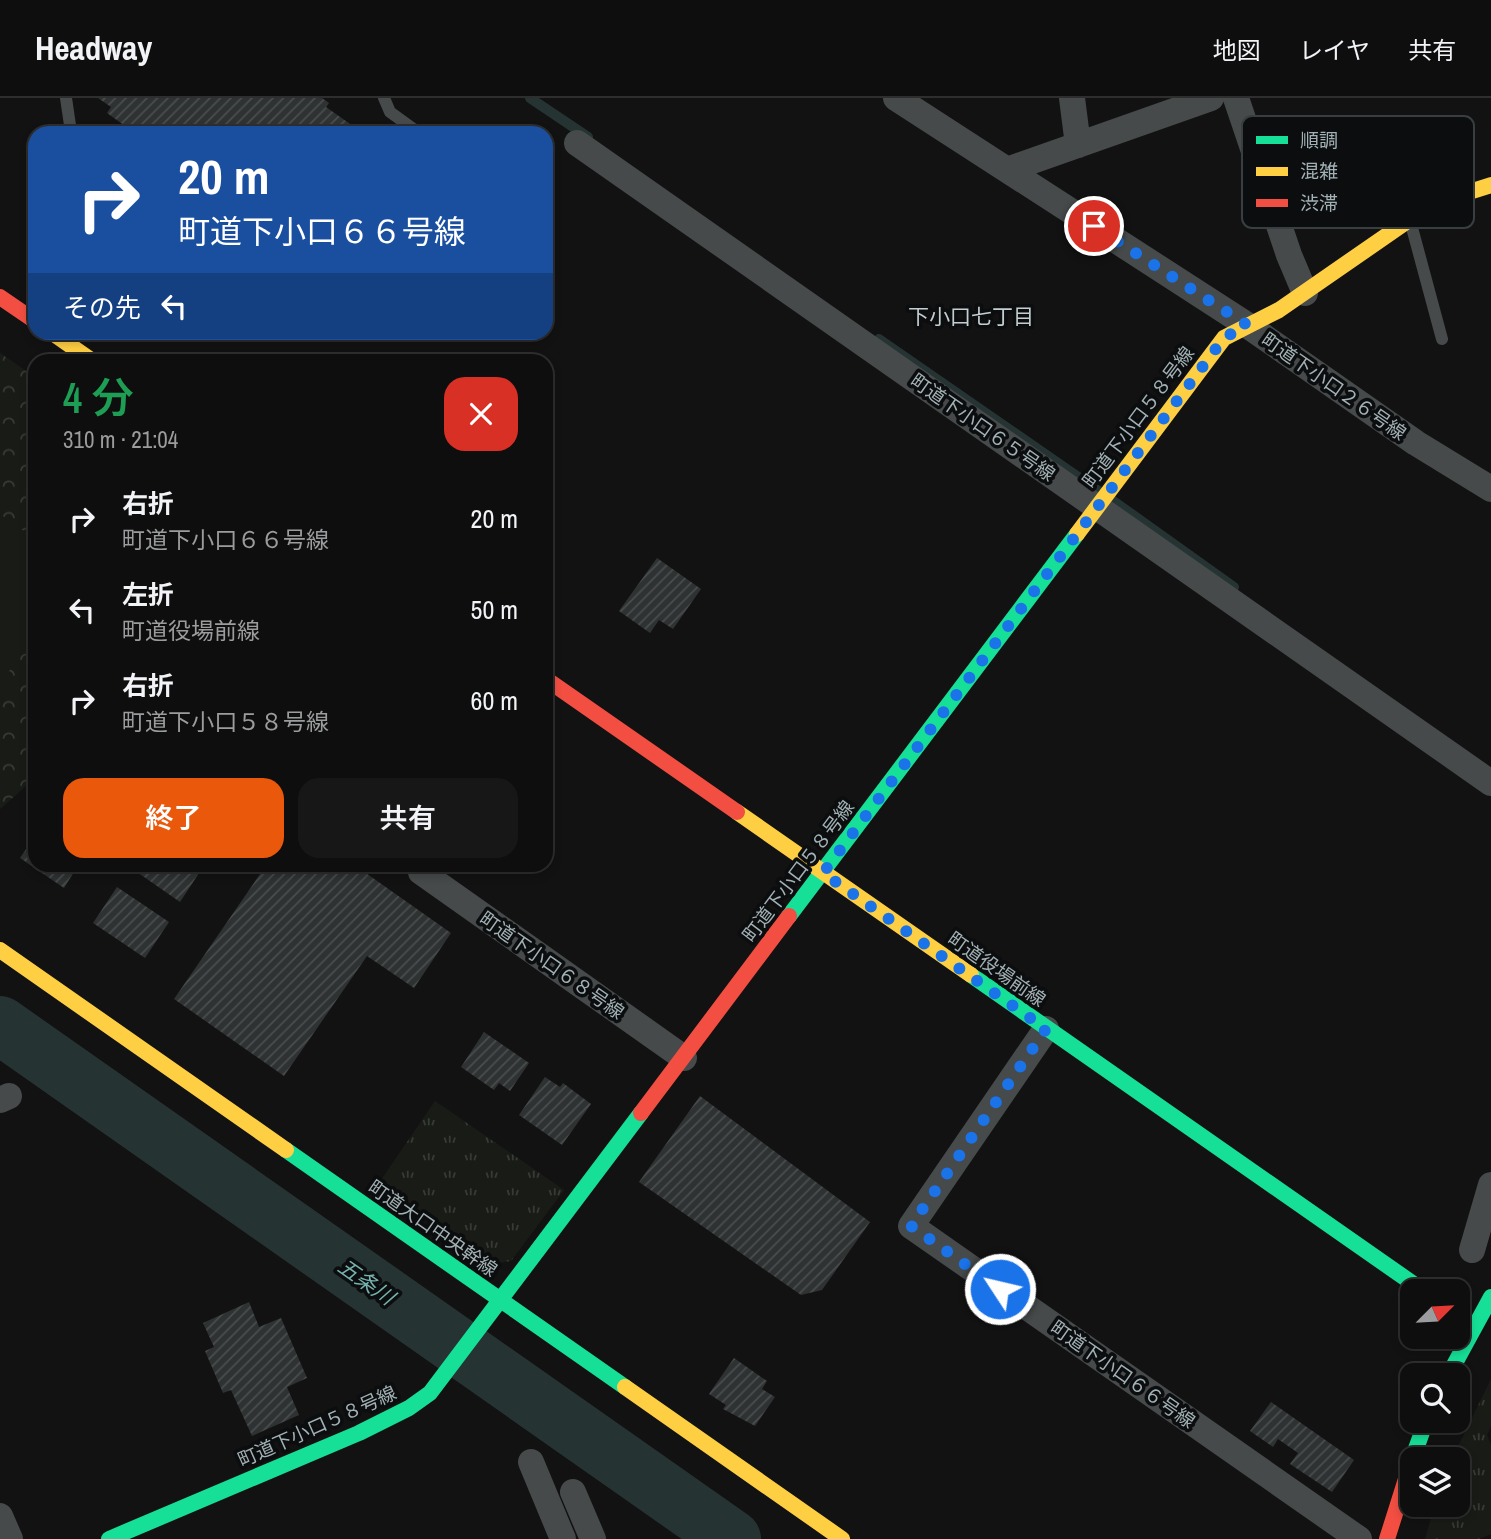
<!DOCTYPE html>
<html lang="ja">
<head>
<meta charset="utf-8">
<style>
	:root { --surface:#0e0e0e; --page:#171717; --text:#f1f3f6; --muted:#9b9c9e; --line:#2e2e2e; --accent:#ea580c }
	body { margin:0; font-family:"Archivo Narrow","Noto Sans JP",sans-serif; background:var(--page); color:var(--text); height:100vh; display:flex; flex-direction:column; font-size:26px; white-space:nowrap }
	* { box-sizing:border-box; margin:0 }
	p { font-size:23px; color:var(--muted) }
	.icon { flex:none; width:38px; height:38px; fill:none; stroke:currentColor; stroke-width:2; stroke-linecap:round; stroke-linejoin:round }
	.map { position:relative; flex:1; overflow:hidden }
	.side { position:absolute; left:28px; top:256px; width:525px; height:518px; display:flex; flex-direction:column; background:var(--surface); border-radius:21px; box-shadow:0 4px 10px #0003,0 0 0 2px var(--line) }
	.side>* { flex:none }
	.hud { position:absolute; left:28px; top:28px; width:525px; height:214px; border-radius:21px; box-shadow:0 4px 10px #0003,0 0 0 2px var(--line); background:#1a4fa0; color:#fff; overflow:hidden }
	.needle { width:46px; rotate:66deg }
	.controls { position:absolute; left:1400px; top:1181px; display:grid; gap:14px }
	.controls a { display:grid; place-items:center; width:70px; height:70px; border-radius:14px; background:var(--surface); box-shadow:0 4px 10px #0003,0 0 0 2px var(--line); font-size:35px }
	.pin { position:absolute; display:grid; place-items:center; width:60px; height:60px; color:#fff; margin:-30px; border:4px solid #fff; border-radius:50%; box-shadow:0 2px 7px #0007 }
	.me { position:absolute; width:77px; margin:-38px; rotate:305deg; stroke-linejoin:round; filter:drop-shadow(0 0 5px #0008) }
	.turn { display:flex; align-items:center; gap:24px; height:147px; padding:0 35px; font-size:32px }
	.turn .icon { width:91px; height:91px; stroke-width:2.5 }
	.turn b { display:block; font-size:49px; line-height:60px }
	.then { display:flex; align-items:center; height:66px; padding:0 35px; background:#0003; gap:14px; font-size:26px }
	.round { display:grid; place-items:center; flex:none; width:74px; height:74px; border-radius:21px; background:var(--page) }
	.overview { display:flex; align-items:center; justify-content:space-between; height:119px; padding:0 35px }
	h1 { font-size:42px; font-weight:600; line-height:52px; color:#1e9e55 }
	.button { display:flex; gap:14px; margin-top:auto; padding:14px 35px }
	.button a { flex:1; height:80px; border-radius:21px; background:var(--accent); color:#fff; font-size:28px; font-weight:600; line-height:80px; text-align:center }
	.button a+a { background:var(--page); color:var(--text) }
	ul { padding:0; list-style:none }
	li { display:flex; align-items:center; gap:21px; height:91px; padding:0 35px }
	li div { flex:1 }
	li b { display:block; font-size:26px }
	li em { font-style:normal }
	header { display:flex; align-items:center; gap:42px; box-sizing:border-box; height:98px; padding:0 35px; background:var(--surface); border-bottom:2px solid var(--line) }
	header strong { font-size:33px }
	nav { display:flex; gap:38px; margin-inline-start:auto; font-size:24px }
	.map>svg:first-child { display:block }
</style>
</head>
<body>
<header>
<strong>Headway</strong>
<nav><a>地図</a><a>レイヤ</a><a>共有</a></nav>
</header>
<div class="map">
<svg width="1491" height="1441" viewBox="0 0 1491 1441">
	<defs>
		<pattern id="grass-tufts" width="24" height="20" patternUnits="userSpaceOnUse" patternTransform="scale(1.75)"><rect width="24" height="20" fill="#191c16"/><path d="M3 7l-1-3M5 7V3M7 7l1-3M15 17l-1-3M17 17v-4M19 17l1-3" fill="none" stroke="#373b36"/></pattern>
		<pattern id="forest-crowns" width="20" height="18" patternUnits="userSpaceOnUse" patternTransform="scale(1.75)"><rect width="20" height="18" fill="#191c16"/><path d="M2 6a3 3 0 1 1 6 0M12 15a3 3 0 1 1 6 0" fill="none" stroke="#373b36"/></pattern>
		<pattern id="building-hatch" width="6" height="6" patternUnits="userSpaceOnUse" patternTransform="scale(1.75)"><rect width="6" height="6" fill="#2f3232"/><path d="M-1 1l2-2M0 6l6-6M5 7l2-2" fill="none" stroke="#4a4d4d"/></pattern>
	</defs>
	<rect width="100%" height="100%" fill="#121212"/>
	<!-- grass -->
	<path fill="url(#grass-tufts)" d="M435 1003 564 1092 511 1163 496 1165 379 1085Z
		M1491 1281V1328L1487 1337 1491 1347V1436L1479 1441H1425L1435 1407H1458V1362L1452 1361Z"/>
	<!-- forest -->
	<path fill="url(#forest-crowns)" d="M0 255 35 279V680L0 711Z"/>
	<!-- pitch -->
	<path fill="#191c16" d="M0 416 35 441V536L0 586Z"/>
	<g fill="none" stroke-linecap="round" stroke-linejoin="round">
		<!-- stream -->
		<path stroke="#253433" stroke-width="10" d="M530 0 588 39
			M879 241 1100 394
			M1112 402 1234 489"/>
		<!-- river -->
		<path stroke="#253433" stroke-width="58" d="M0 927 732 1441"/>
	</g>
	<!-- building -->
	<path fill="url(#building-hatch)" d="M98 0H322L329 5 326 9 363 35H135L107 15 111 9Z
		M657 460 701 491 673 531 659 522 650 535 619 513Z
		M35 738V766H79L64 790 20 760Z
		M138 766H205L180 804 134 772Z
		M267 766H353L451 835 414 890 367 858 284 978 174 901Z
		M117 789 169 824 145 860 93 825Z
		M484 934 529 965 510 993 499 985 494 992 461 969Z
		M545 979 560 989 563 985 591 1006 562 1047 519 1017Z
		M700 998 870 1124 822 1192 801 1197 639 1084Z
		M249 1204 259 1229 281 1220 307 1280 287 1289 299 1317 252 1338 231 1292 223 1295 205 1253 214 1249 203 1225Z
		M734 1260 767 1283 762 1291 775 1299 755 1328 723 1311 726 1307 709 1296Z
		M1271 1304 1354 1362 1332 1394 1290 1366 1298 1355 1278 1341 1273 1349 1250 1333Z"/>
	<g fill="none" stroke-linecap="round" stroke-linejoin="round">
		<!-- lane -->
		<path stroke="#464a4b" stroke-width="12" d="M66 0 71 34
			M384 0 390 14 419 35
			M1411 126 1442 241"/>
		<!-- street -->
		<path stroke="#464a4b" stroke-width="26" d="M896 0 1247 227 1416 345 1491 391
			M1072 0 1078 47
			M1236 0 1289 157 1305 195
			M577 45 1491 685
			M1007 72 1211 0
			M421 774 684 960
			M1046 931 911 1128 1359 1441
			M0 1002 9 998
			M1472 1152 1491 1087
			M531 1364 563 1441
			M573 1394 593 1441
			M0 1418 10 1441"/>
		<!-- fast -->
		<path stroke="#16e098" stroke-width="16" d="M789 818 1077 436
			M971 877 1425 1194
			M286 1052 625 1289
			M1448 1278 1491 1199
			M1412 1362 1426 1323
			M109 1441 359 1335 409 1310 430 1295 641 1015"/>
		<!-- slow -->
		<path stroke="#ffcf43" stroke-width="16" d="M51 234 91 262
			M1077 436 1224 240 1279 212 1409 122 1463 96 1491 87
			M737 714 971 877
			M0 852 286 1052
			M625 1289 842 1441"/>
		<!-- jam -->
		<path stroke="#f24e42" stroke-width="16" d="M0 199 35 223
			M546 581 737 714
			M641 1015 789 818
			M1387 1441 1412 1362"/>
	</g>
	<g fill="none" stroke-linecap="round" stroke-linejoin="round">
		<!-- route -->
		<path stroke="#1a73e8" stroke-width="12" stroke-dasharray="0 21.6" d="M1000 1191 911 1128 1046 931 823 775 1224 240 1247 227 1094 128"/>
	</g>
	<g text-anchor="middle" stroke-width="7" stroke-linejoin="round" paint-order="stroke">
		<!-- street labels -->
		<g font-size="19" fill="#a2b1b5" stroke="#0c0d0e">
			<text transform="translate(1334 288) rotate(35)" y="7">町道下小口２６号線</text>
			<text transform="translate(1138 319) rotate(-53)" y="7">町道下小口５８号線</text>
			<text transform="translate(983 329) rotate(35)" y="7">町道下小口６５号線</text>
			<text transform="translate(798 773) rotate(-53)" y="7">町道下小口５８号線</text>
			<text transform="translate(552 867) rotate(35)" y="7">町道下小口６８号線</text>
			<text transform="translate(997 871) rotate(35)" y="7">町道役場前線</text>
			<text transform="translate(433 1130) rotate(35)" y="7">町道大口中央幹線</text>
			<text transform="translate(1123 1276) rotate(35)" y="7">町道下小口６６号線</text>
			<text transform="translate(317 1328) rotate(-24)" y="7">町道下小口５８号線</text>
		</g>
		<!-- neighbourhood labels -->
		<g font-size="21" fill="#c3ced0" stroke="#0c0d0e">
			<text x="971" y="226">下小口七丁目</text>
		</g>
		<!-- water labels -->
		<g font-size="21" font-style="italic" fill="#76b2ae" stroke="#0c0d0e">
			<text transform="translate(366 1184) rotate(35)" y="7">五条川</text>
		</g>
	</g>
	<!-- legend -->
	<rect x="1242" y="18" width="232" height="112" rx="10" fill="#0c0d0e" stroke="#393e40" stroke-width="2"/>
	<rect x="1256" y="38" width="32" height="8" fill="#16e098"/>
	<rect x="1256" y="69" width="32" height="9" fill="#ffcf43"/>
	<rect x="1256" y="101" width="32" height="8" fill="#f24e42"/>
	<g font-size="19" fill="#a2b1b5">
		<text x="1300" y="49">順調</text>
		<text x="1300" y="80">混雑</text>
		<text x="1300" y="112">渋滞</text>
	</g>
</svg>
<div class="controls">
<a><svg class="needle" viewBox="-14 -14 28 28"><path d="M0-13l5 13h-10z" fill="#e53935"/><path d="M0 13l5-13h-10z" fill="#9b9c9e"/></svg></a>
<a><svg class="icon" aria-label="search" viewBox="0 0 24 24"><circle cx="10" cy="10" r="6"/><path d="M15 15l6 6"/></svg></a>
<a><svg class="icon" aria-label="layers" viewBox="0 0 24 24"><path d="M12 4l9 5-9 5-9-5zM3 14l9 5 9-5"/></svg></a>
</div>
<div class="pin" style="left:1094px;top:128px;background:#d93025"><svg class="icon" aria-label="arrive" viewBox="0 0 24 24"><path d="M6 21V4h12l-3 4 3 4H6"/></svg></div>
<svg class="me" style="left:1000px;top:1191px" viewBox="-20 -20 40 40"><circle r="17" fill="#1a73e8" stroke="#fff" stroke-width="3"/><path d="M0-11L8 9 0 5-8 9z" fill="#fff"/></svg>
<div class="hud">
<div class="turn"><svg class="icon" aria-label="right" viewBox="0 0 24 24"><path d="M7 20v-9h11M14 6l5 5-5 5"/></svg><div><b>20 m</b>町道下小口６６号線</div></div>
<div class="then">その先<svg class="icon" aria-label="left" viewBox="0 0 24 24"><path d="M17 20v-9H6M10 6l-5 5 5 5"/></svg></div>
</div>
<section class="side">
<div class="overview"><div><h1>4 分</h1><p>310 m · 21:04</p></div><a class="round" style="background:#d93025;color:#fff"><svg class="icon" aria-label="close" viewBox="0 0 24 24"><path d="M6 6l12 12M18 6L6 18"/></svg></a></div>
<ul>
<li><svg class="icon" aria-label="right" viewBox="0 0 24 24"><path d="M7 20v-9h11M14 6l5 5-5 5"/></svg><div><b>右折</b><p>町道下小口６６号線</p></div><em>20 m</em></li>
<li><svg class="icon" aria-label="left" viewBox="0 0 24 24"><path d="M17 20v-9H6M10 6l-5 5 5 5"/></svg><div><b>左折</b><p>町道役場前線</p></div><em>50 m</em></li>
<li><svg class="icon" aria-label="right" viewBox="0 0 24 24"><path d="M7 20v-9h11M14 6l5 5-5 5"/></svg><div><b>右折</b><p>町道下小口５８号線</p></div><em>60 m</em></li>
</ul>
<div class="button"><a>終了</a><a>共有</a></div>
</section>
</div>
</body>
</html>
